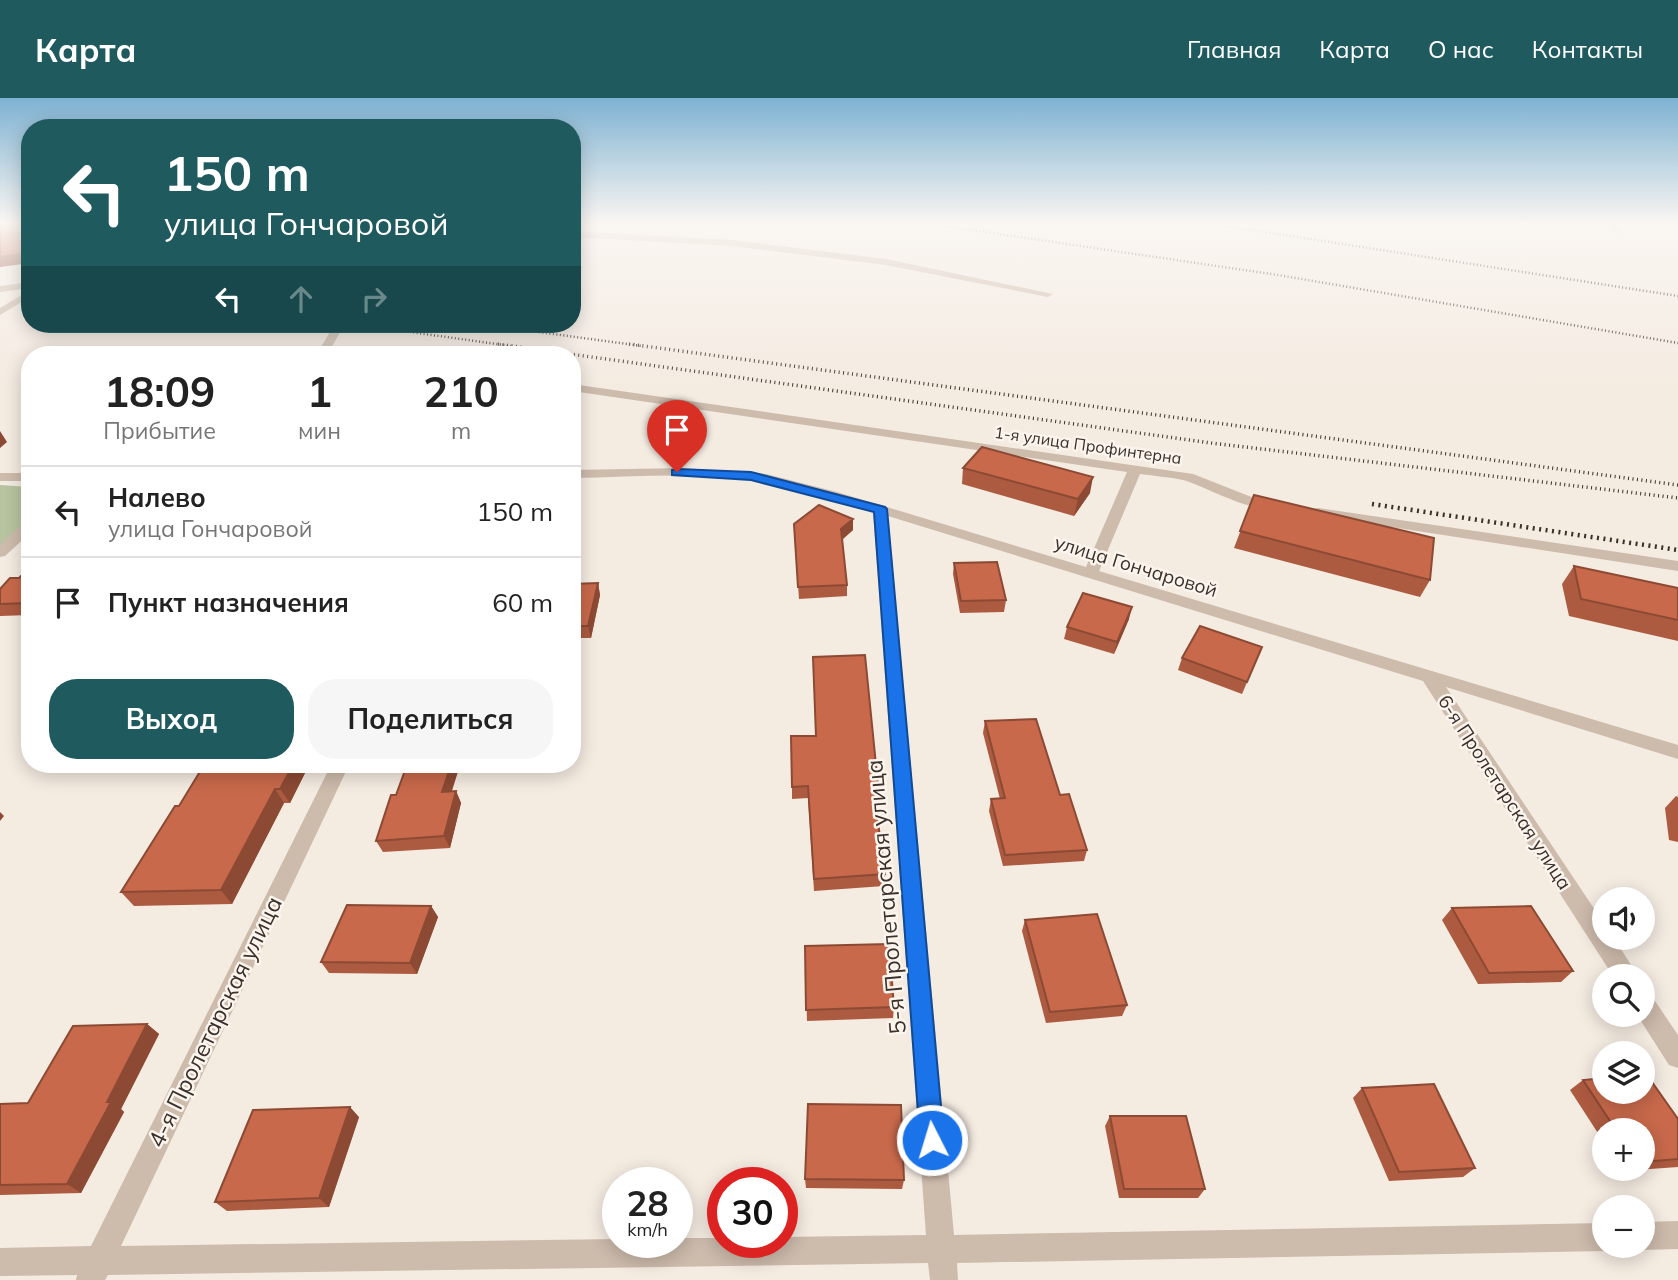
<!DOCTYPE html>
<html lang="ru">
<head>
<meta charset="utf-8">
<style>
	:root { --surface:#fff; --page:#f6f6f6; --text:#222; --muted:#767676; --line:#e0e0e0; --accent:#1f5a5e }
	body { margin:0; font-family:Mulish,sans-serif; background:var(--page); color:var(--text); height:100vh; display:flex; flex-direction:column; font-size:26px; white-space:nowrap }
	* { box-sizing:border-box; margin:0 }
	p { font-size:23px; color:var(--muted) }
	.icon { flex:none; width:38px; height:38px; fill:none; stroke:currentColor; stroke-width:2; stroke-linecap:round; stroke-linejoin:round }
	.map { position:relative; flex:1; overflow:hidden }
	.details { position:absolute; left:21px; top:248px; width:560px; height:427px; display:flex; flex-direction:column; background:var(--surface); border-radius:28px; box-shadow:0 4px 18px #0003 }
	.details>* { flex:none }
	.guide { position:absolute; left:21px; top:21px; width:560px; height:214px; border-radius:28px; box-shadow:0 4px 18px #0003; background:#1f5a5e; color:#fff; overflow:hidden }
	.controls { position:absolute; left:1592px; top:789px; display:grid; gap:14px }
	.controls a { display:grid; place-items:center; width:63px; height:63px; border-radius:50%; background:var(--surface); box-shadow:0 4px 18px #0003; font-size:35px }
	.speed { position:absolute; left:602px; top:1069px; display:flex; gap:14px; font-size:35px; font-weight:700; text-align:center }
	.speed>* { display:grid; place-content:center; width:91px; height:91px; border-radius:50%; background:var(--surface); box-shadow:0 4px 18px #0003; line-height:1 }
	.speed small { font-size:18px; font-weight:400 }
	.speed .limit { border:10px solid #d22; background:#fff; color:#111 }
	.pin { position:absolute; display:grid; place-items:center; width:60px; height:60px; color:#fff; margin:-72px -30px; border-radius:50% 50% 50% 0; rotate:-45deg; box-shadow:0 0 7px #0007 }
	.pin .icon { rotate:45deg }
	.me { position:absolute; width:77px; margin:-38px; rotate:355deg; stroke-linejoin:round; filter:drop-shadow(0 0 5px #0008) }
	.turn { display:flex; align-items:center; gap:24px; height:147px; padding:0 28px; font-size:32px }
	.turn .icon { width:91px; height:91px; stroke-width:2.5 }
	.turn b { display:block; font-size:49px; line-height:60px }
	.lanes { display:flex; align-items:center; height:66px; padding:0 28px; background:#0003; justify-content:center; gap:35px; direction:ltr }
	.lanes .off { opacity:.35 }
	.eta { display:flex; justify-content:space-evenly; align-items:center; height:119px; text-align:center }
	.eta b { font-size:42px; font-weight:700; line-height:49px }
	.primary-button { display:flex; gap:14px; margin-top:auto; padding:14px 28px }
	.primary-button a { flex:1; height:80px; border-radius:28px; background:var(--accent); color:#fff; font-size:28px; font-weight:700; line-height:80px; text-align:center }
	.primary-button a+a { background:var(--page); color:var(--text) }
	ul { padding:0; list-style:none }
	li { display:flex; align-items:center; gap:21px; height:91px; padding:0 28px; border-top:2px solid var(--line) }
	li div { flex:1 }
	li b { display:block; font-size:26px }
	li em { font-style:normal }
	header { display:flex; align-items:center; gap:42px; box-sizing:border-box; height:98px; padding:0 35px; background:var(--accent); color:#fff }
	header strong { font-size:33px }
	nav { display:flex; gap:38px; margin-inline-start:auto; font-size:24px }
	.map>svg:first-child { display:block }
</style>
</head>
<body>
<header>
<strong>Карта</strong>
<nav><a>Главная</a><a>Карта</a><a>О нас</a><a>Контакты</a></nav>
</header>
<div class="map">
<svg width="1678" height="1182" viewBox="0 0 1678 1182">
	<rect width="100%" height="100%" fill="#f4ebe1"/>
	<!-- green -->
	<path fill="#b8c4a0" d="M0 387 30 389V421L0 449Z"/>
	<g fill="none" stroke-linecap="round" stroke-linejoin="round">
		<!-- minor -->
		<path fill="#cdbbac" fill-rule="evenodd" d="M1610 125H1618L1620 135H1614Z
			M572 133 732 142 886 161 1053 196 1048 199 886 167 732 148 572 139Z
			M30 184V190L0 194V188Z
			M30 192V199L0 217V210Z
			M335 226H345L331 250 356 254 361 257 320 254 319 252Z
			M572 286 1193 376 1254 400 1278 404 1280 407C1262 422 1204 387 1183 382 1169 379 1154 378 1140 376L1099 473 1678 647V661L1446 589 1605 827V840H1614L1638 878H1613L1423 583 888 418 954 1137 1605 1125V1148L1615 1149 1605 1153 957 1165 958 1182H930L928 1165 108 1177 105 1182H76L77 1177 0 1178V1150L91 1148 331 667H349L121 1148 618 1141V1144H677V1140H723V1144H782V1139L926 1137 873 413C837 403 802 391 765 384 701 373 636 379 572 380V372L684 370 766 376 837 394 1086 469 1127 374 572 293Z
			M0 375H30V383H0Z
			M1318 410 1678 463V473L1313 417V411Z
			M30 423V435L5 458 0 459V447L25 424Z
			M1643 894 1651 897 1678 937V970L1669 967 1637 917H1643Z
			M1678 1123V1151L1643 1152 1633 1148H1643V1124Z"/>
		<!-- rail-far2 -->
		<path stroke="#3b302b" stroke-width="2.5" stroke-dasharray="1 2.5" stroke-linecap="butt" d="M924 125 1278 177 1678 245
			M1207 125 1678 198
			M487 227 642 248
			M382 230 511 248"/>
		<!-- rail-far1 -->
		<path stroke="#3b302b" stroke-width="3.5" stroke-dasharray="1 3.5" stroke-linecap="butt" d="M498 246 1211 345 1678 400
			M629 246 1678 387"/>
		<!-- rail -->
		<path stroke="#3b302b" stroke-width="4.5" stroke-dasharray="2 4.5" stroke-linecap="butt" d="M1372 406 1678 452"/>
	</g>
	<!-- wall -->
	<path fill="#ac5a40" d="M963 370 1090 395 1074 418 962 386Z
		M1254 397 1430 482 1420 499 1234 450Z
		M794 426 853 432 842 442 847 487V498L799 501Z
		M954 465 1006 502 1004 514 960 515 953 476Z
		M1574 468 1678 490V543L1569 518 1562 486Z
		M30 469V517L0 518V491L19 480Z
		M598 485 600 497 591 540H572V486Z
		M1129 521 1114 556 1064 541 1067 529Z
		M1262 549 1242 596 1178 572 1182 560Z
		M985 623 1060 697 1087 752 1084 763 1003 768 989 713 991 701H1000L983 635Z
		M309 667 290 705H284L232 806 134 808 121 794 179 708Z
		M407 667H460L452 693H456L461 705 450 750 383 754 376 743 396 697Z
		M878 687 877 698 875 699 885 776 884 788 814 793 808 700 792 701V689Z
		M1676 698 1678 699V744L1669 742 1665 710Z
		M431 808 438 819 417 876 329 875 321 864Z
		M1452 810 1573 873 1561 884 1478 886 1442 822Z
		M1025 822 1127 907 1122 918 1046 925 1022 833Z
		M805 848 894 909 893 920 807 923Z
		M147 926 159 936 121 1011 124 1014 81 1095 0 1097V1006L28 1005Z
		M1583 982 1678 1021V1069L1622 1073 1620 1071H1643V1032H1605V1046L1570 992Z
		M1362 990 1475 1070 1463 1079 1389 1083 1353 1000Z
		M1110 1018 1205 1091 1198 1100H1119L1105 1028Z
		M359 1019 329 1109 227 1113 215 1104Z
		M805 1081 904 1082 902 1091 806 1090Z"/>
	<!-- shaded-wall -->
	<path fill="#8c4a34" d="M30 155V165L0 169V159Z
		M0 333 7 344 0 350Z
		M1093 379 1090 395 1074 418 1078 401Z
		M853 421V432L840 443 841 431Z
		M598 485 600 497 591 540 588 528Z
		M1132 509 1129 521 1114 556 1117 544Z
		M293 667H309L290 705 280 691Z
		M451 667H460L447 706 442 694Z
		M275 691 284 705 232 806 221 792Z
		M456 693 461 705 450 750 444 738Z
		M0 714 4 718 0 723Z
		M431 808 438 819 417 876 410 865Z
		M147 926 159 936 121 1011 124 1014 81 1095 67 1086 107 1004Z
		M350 1009 359 1019 329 1109 319 1100Z"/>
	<!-- building -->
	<path fill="#c8694b" stroke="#8c4a34" stroke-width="2" d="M20 125H30V155L0 159V126H16Z
		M982 349 1093 379 1078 401 963 370Z
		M1254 397 1434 440 1430 482 1240 433Z
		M819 407 853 421 841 431 847 487 798 489 794 426Z
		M997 464 1006 502 961 503 954 465Z
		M1574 468 1678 490V522L1581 501Z
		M30 469V505L0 506V491L10 480H19Z
		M598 485 588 528H572V486Z
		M1083 495 1132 509 1117 544 1067 529Z
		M1200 528 1262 549 1247 584 1182 560Z
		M865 557 878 687H873L885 776 814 781 808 688 792 689 791 638H816L813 559Z
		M1036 621 1060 697 1069 696 1087 752 1005 757 991 701 1005 700 985 623Z
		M204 667H293L280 691H275L221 792 121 794 175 708H179Z
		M407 667H451L442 694 456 693 444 738 376 743 391 697H396Z
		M347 807 431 808 410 865 321 864Z
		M1531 808 1573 873 1489 875 1452 810Z
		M1097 816 1127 907 1050 914 1025 822Z
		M889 846 894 909 806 912 805 848Z
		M147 926 107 1004H111L67 1086 0 1087V1006L28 1005 73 928Z
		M1643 977H1647L1678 1021V1061L1643 1064V1032H1616L1583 982 1605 980V994H1643Z
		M1434 986 1475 1070 1399 1074 1362 990Z
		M808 1006 901 1007 904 1082 805 1081Z
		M350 1009 319 1100 215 1104 253 1012Z
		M1110 1018H1186L1205 1091H1124Z"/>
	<!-- sky -->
	<linearGradient id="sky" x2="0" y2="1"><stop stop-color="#7eb2d2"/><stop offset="0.43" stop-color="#faf6f2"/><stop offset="1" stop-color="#faf6f2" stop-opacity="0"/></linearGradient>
	<rect width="1678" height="291" fill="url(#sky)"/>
	<!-- route -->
	<path fill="#1a73e8" stroke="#114b97" stroke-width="2" d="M677 371 751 374 885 409 887 411 944 1042 940 1051 932 1054 924 1051 920 1042 874 414 751 382 672 377V372Z"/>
	<g text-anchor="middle" stroke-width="5" stroke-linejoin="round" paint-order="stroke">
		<!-- far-street labels -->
		<g font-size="16" fill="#3b302b" stroke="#fbf5ee">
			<text transform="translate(1088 347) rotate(8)" y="6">1-я улица Профинтерна</text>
		</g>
		<!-- street labels -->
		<g font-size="19" fill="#3b302b" stroke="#fbf5ee">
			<text transform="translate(1136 468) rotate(17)" y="7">улица Гончаровой</text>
			<text transform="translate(1505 694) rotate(57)" y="7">6-я Пролетарская улица</text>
		</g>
		<!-- near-street labels -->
		<g font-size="23" fill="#3b302b" stroke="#fbf5ee">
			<text transform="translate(886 799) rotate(-95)" y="8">5-я Пролетарская улица</text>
			<text transform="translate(215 924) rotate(-64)" y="8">4-я Пролетарская улица</text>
		</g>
	</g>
</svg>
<div class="controls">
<a><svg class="icon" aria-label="sound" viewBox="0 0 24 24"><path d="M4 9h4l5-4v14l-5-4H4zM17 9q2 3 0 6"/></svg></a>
<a><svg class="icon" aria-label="search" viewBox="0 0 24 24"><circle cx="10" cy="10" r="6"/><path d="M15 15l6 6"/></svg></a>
<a><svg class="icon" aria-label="layers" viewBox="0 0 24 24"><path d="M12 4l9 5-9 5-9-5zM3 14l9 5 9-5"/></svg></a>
<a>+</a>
<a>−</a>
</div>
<div class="speed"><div>28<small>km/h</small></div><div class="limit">30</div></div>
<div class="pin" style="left:677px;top:374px;background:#d93025"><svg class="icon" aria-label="arrive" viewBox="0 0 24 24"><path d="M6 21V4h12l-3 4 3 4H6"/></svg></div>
<svg class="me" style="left:932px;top:1042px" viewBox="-20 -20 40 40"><circle r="17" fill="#1a73e8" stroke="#fff" stroke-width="3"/><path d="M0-11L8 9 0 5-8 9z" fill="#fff"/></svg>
<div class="guide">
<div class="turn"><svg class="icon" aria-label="left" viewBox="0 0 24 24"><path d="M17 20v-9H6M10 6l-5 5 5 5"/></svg><div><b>150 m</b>улица Гончаровой</div></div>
<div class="lanes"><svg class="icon" aria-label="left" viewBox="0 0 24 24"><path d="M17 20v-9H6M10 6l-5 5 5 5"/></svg><svg class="icon off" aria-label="ahead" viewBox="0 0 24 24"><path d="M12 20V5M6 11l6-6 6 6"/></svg><svg class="icon off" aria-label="right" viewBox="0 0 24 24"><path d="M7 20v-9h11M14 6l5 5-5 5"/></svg></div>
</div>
<section class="details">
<div class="eta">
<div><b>18:09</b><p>Прибытие</p></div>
<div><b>1</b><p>мин</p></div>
<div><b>210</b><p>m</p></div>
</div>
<ul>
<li><svg class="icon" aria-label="left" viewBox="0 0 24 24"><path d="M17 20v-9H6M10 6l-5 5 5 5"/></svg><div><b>Налево</b><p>улица Гончаровой</p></div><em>150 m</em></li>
<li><svg class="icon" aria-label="arrive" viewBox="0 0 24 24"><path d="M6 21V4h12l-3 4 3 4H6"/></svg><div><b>Пункт назначения</b></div><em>60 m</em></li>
</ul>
<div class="primary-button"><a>Выход</a><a>Поделиться</a></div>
</section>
</div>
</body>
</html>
